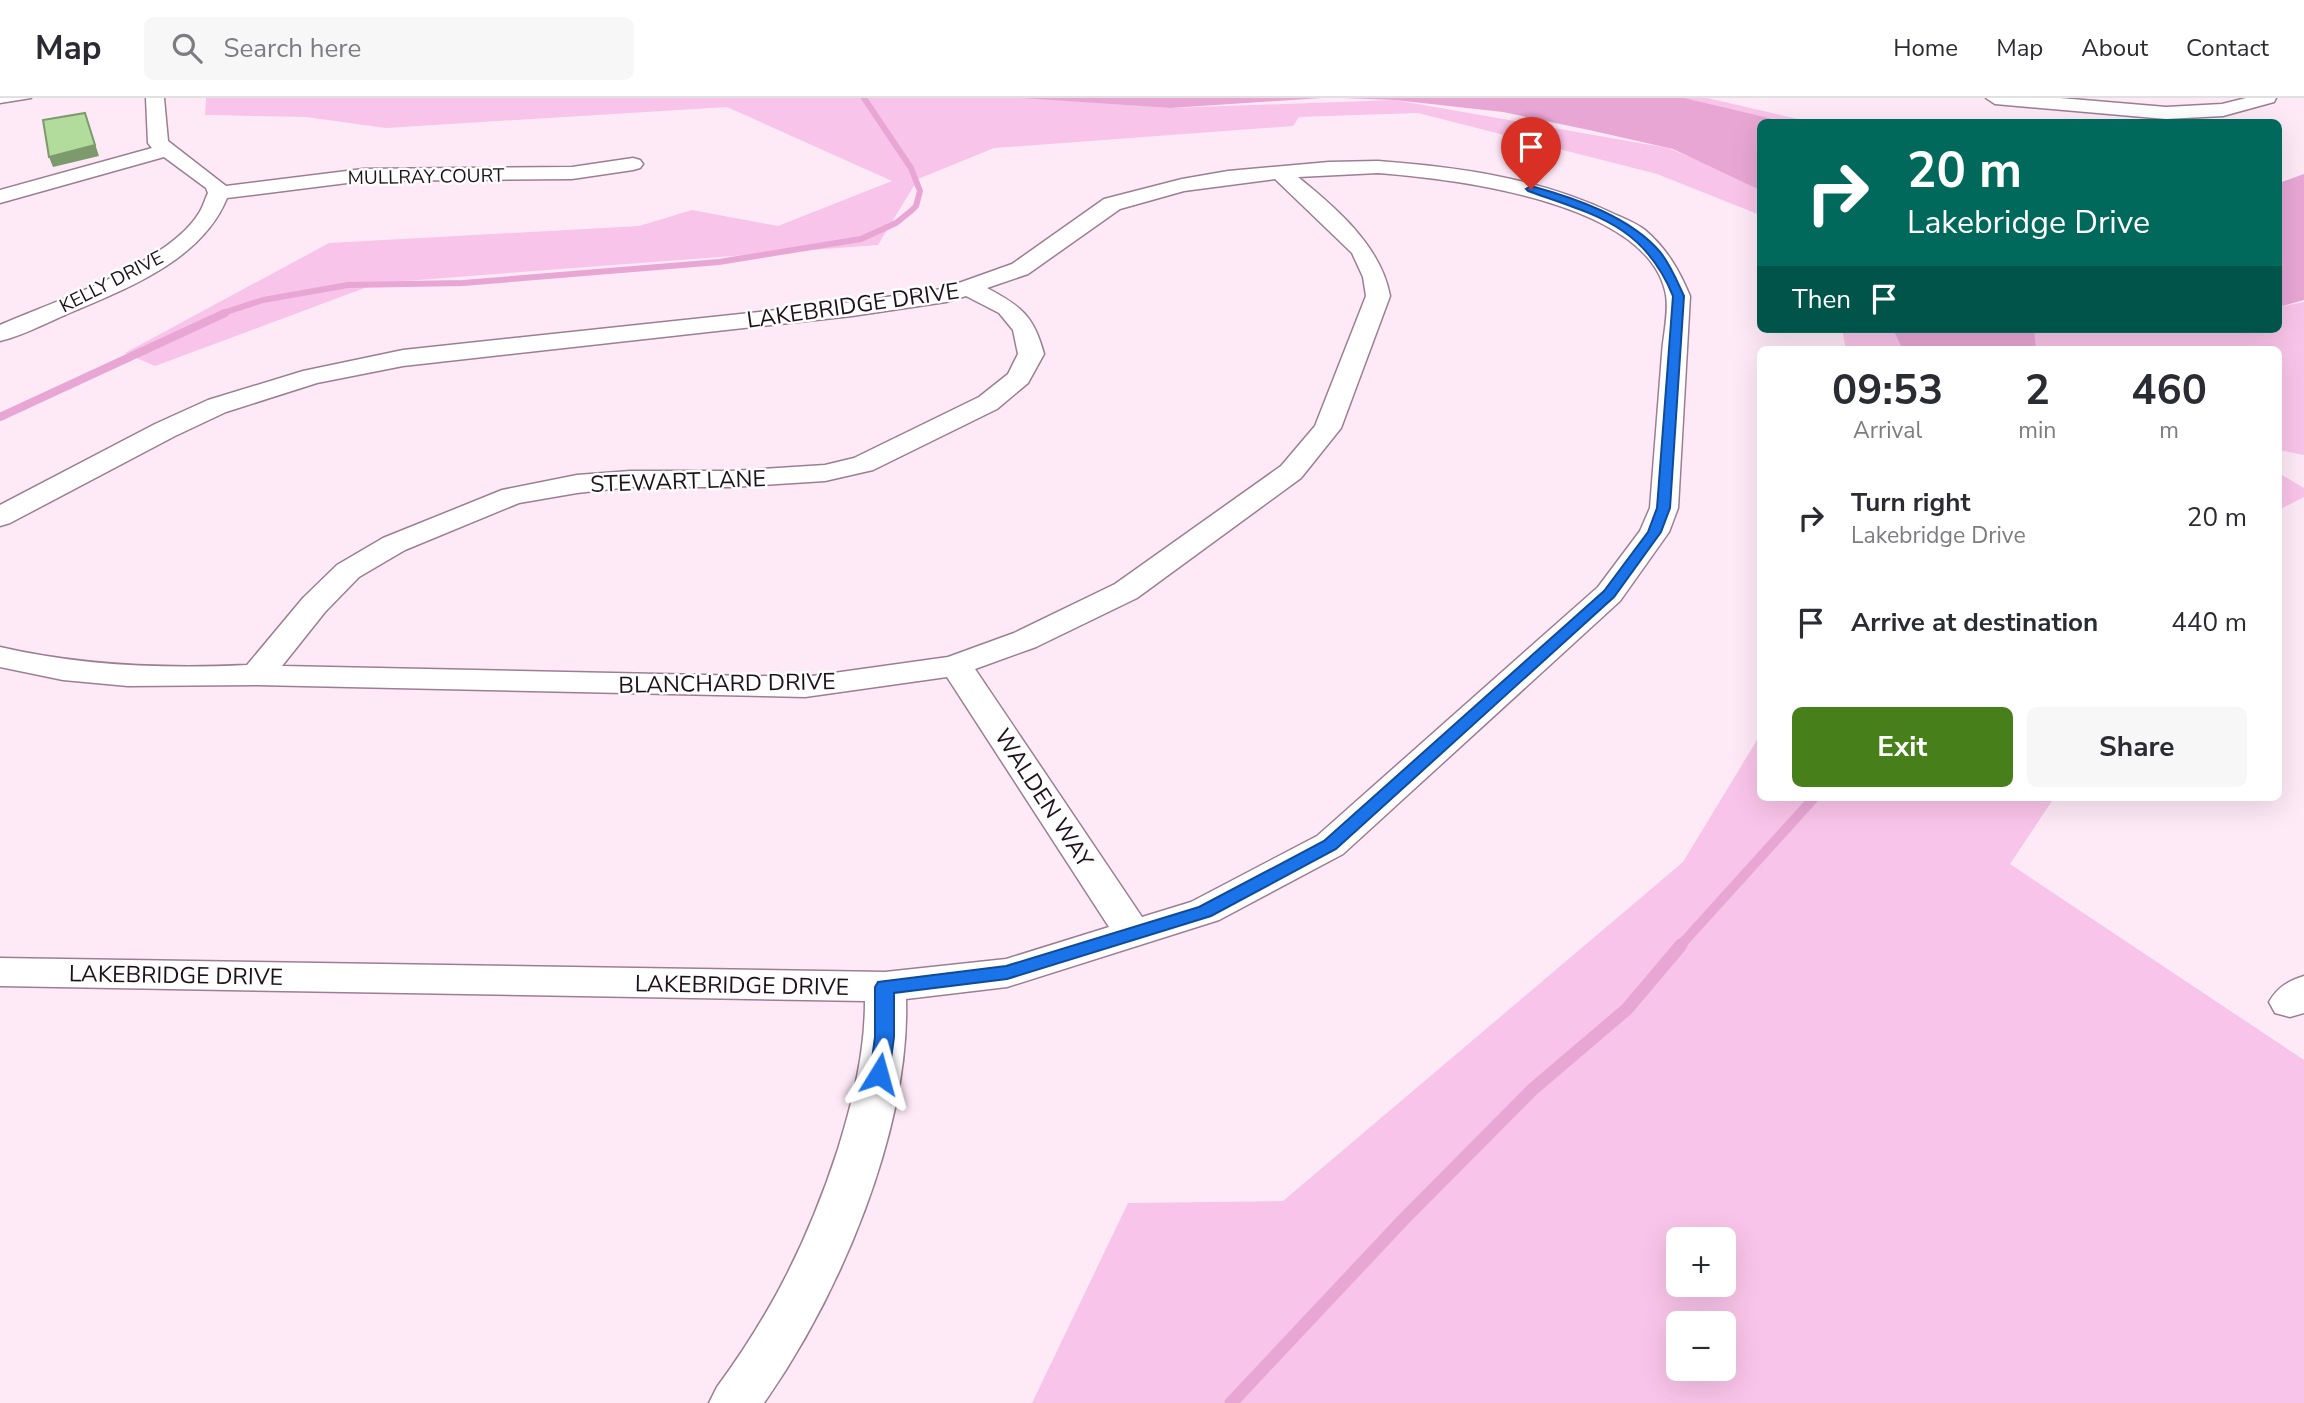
<!DOCTYPE html>
<html lang="en">
<head>
<meta charset="utf-8">
<style>
	:root { --surface:#fff; --page:#f7f7f7; --text:#2b2b33; --muted:#7c7c81; --line:#e1e1e2; --accent:#47801a }
	body { margin:0; font-family:"Nunito Sans",sans-serif; background:var(--page); color:var(--text); height:100vh; display:flex; flex-direction:column; font-size:26px; white-space:nowrap }
	* { box-sizing:border-box; margin:0 }
	p { font-size:23px; color:var(--muted) }
	.icon { flex:none; width:38px; height:38px; fill:none; stroke:currentColor; stroke-width:2; stroke-linecap:round; stroke-linejoin:round }
	.map { position:relative; flex:1; overflow:hidden }
	.side { position:absolute; left:1757px; top:248px; width:525px; height:455px; display:flex; flex-direction:column; background:var(--surface); border-radius:10px; box-shadow:0 7px 28px #0002 }
	.side>* { flex:none }
	.guide { position:absolute; left:1757px; top:21px; width:525px; height:214px; border-radius:10px; box-shadow:0 7px 28px #0002; background:#00695c; color:#fff; overflow:hidden }
	.fabs { position:absolute; left:1666px; top:1129px; display:grid; gap:14px }
	.fabs a { display:grid; place-items:center; width:70px; height:70px; border-radius:10px; background:var(--surface); box-shadow:0 7px 28px #0002; font-size:35px }
	.pin { position:absolute; display:grid; place-items:center; width:60px; height:60px; color:#fff; margin:-72px -30px; border-radius:50% 50% 50% 0; rotate:-45deg; box-shadow:0 0 7px #0007 }
	.pin .icon { rotate:45deg }
	.me { position:absolute; width:77px; margin:-38px; rotate:8deg; stroke-linejoin:round; filter:drop-shadow(0 0 5px #0008) }
	.turn { display:flex; align-items:center; gap:24px; height:147px; padding:0 35px; font-size:32px }
	.turn .icon { width:91px; height:91px; stroke-width:2.5 }
	.turn b { display:block; font-size:49px; line-height:60px }
	.then { display:flex; align-items:center; height:66px; padding:0 35px; background:#0003; gap:14px; font-size:26px }
	.eta { display:flex; justify-content:space-evenly; align-items:center; height:119px; text-align:center }
	.eta b { font-size:42px; font-weight:700; line-height:49px }
	.cta { display:flex; gap:14px; margin-top:auto; padding:14px 35px }
	.cta a { flex:1; height:80px; border-radius:10px; background:var(--accent); color:#fff; font-size:28px; font-weight:700; line-height:80px; text-align:center }
	.cta a+a { background:var(--page); color:var(--text) }
	ul { padding:0; list-style:none }
	li { display:flex; align-items:center; gap:21px; height:105px; padding:0 35px }
	li div { flex:1 }
	li b { display:block; font-size:26px }
	li em { font-style:normal }
	header { display:flex; align-items:center; gap:42px; box-sizing:border-box; height:98px; padding:0 35px; background:var(--surface); border-bottom:2px solid var(--line) }
	header strong { font-size:33px }
	nav { display:flex; gap:38px; margin-inline-start:auto; font-size:24px }
	.search { width:490px; height:63px; background:var(--page); display:flex; align-items:center; gap:18px; box-sizing:border-box; padding:0 24px; border-radius:10px; color:var(--muted); font-size:26px }
	.map>svg:first-child { display:block }
</style>
</head>
<body>
<header>
<strong>Map</strong>
<div class="search"><svg class="icon" aria-label="search" viewBox="0 0 24 24"><circle cx="10" cy="10" r="6"/><path d="M15 15l6 6"/></svg>Search here</div>
<nav><a>Home</a><a>Map</a><a>About</a><a>Contact</a></nav>
</header>
<div class="map">
<svg width="2304" height="1305" viewBox="0 0 2304 1305">
	<rect width="100%" height="100%" fill="#feeaf7"/>
	<!-- green -->
	<path fill="#f9c4e9" fill-rule="evenodd" d="M206 0H1031L1170 10 1395 2 1668 50 1760 88V117L1657 76 1418 15 1299 19 1293 28 994 50 918 81 878 147 378 185 155 268 125 255 329 145 639 128 692 112 778 128 892 83 727 9 386 30 306 19 205 17Z
		M1681 0H1707L1811 24H1788Z
		M2304 204V357L2279 352 2278 252H1846L1842 231H2278L2279 209Z
		M2279 375 2304 390V399L2279 412Z
		M1760 637V700H2054L2010 766 2304 962V1305H1032L1128 1105 1283 1103 1683 764ZM1678 1141H1724V1186H1678ZM1678 1225H1724V1270H1678Z"/>
	<!-- water -->
	<path fill="#e8a6d5" d="M1022 0H1322L1170 10Z
		M1343 0H1684L1786 24H1760V92L1673 51 1589 32 1503 14 1395 2Z
		M2304 76V202L2279 209V85Z
		M1893 231H2034L2036 252H1903Z"/>
	<g fill="none" stroke-linecap="round" stroke-linejoin="round">
		<!-- stream-far3 -->
		<path stroke="#e8a6d5" stroke-width="6" d="M220 216 263 202 348 187 463 185 719 164 861 141 896 125 911 113 916 108 920 93 911 70 864 0"/>
		<!-- stream-far2 -->
		<path stroke="#e8a6d5" stroke-width="8" d="M0 319 225 215"/>
		<!-- stream-far1 -->
		<path stroke="#e8a6d5" stroke-width="10" d="M1679 849 1814 700"/>
		<!-- stream -->
		<path stroke="#e8a6d5" stroke-width="13" d="M1231 1305 1403 1122 1533 991 1627 911 1681 847"/>
		<!-- lane casing -->
		<g stroke="#9c7e93" stroke-width="3">
			<path id="lane" d="M0 0H31L0 5Z"/>
		</g>
		<!-- street casing -->
		<g stroke="#9c7e93" stroke-width="3">
			<path id="street" d="M146 0H164L168 43 226 88 363 71 572 69 633 60 640 62 643 66 640 70 633 72 572 81 363 83 227 100C201 164 123 192 65 217 44 226 22 238 0 243V227C55 203 168 166 199 115 203 109 205 101 208 95L206 90 164 59 0 105V92L152 50 148 45Z
				M1986 0H2060L2166 9 2222 6 2246 0H2276L2274 4 2223 18 2166 21 1995 6Z
				M1378 63C1458 69 1539 80 1612 115 1623 120 1636 125 1645 132 1667 151 1679 172 1690 198L1678 410 1669 434 1620 503 1343 756 1219 822 1007 889 906 901C910 1033 839 1198 764 1305H709L717 1289C773 1213 809 1140 838 1051 853 1002 865 955 865 903L0 888V860L885 874 1006 861 1109 829 947 579 805 599 257 587 128 588 63 582 0 569V549C82 568 164 571 247 567L303 500 337 467 383 440 502 392 577 377 630 373H731L825 367 854 360 979 299 1008 276 1018 256 1013 232 999 215 966 198 946 204 852 218 403 268 317 285 226 314 175 338 10 425 0 428V407L155 326 208 302 303 273 403 252 852 204 942 191 1012 166 1104 101 1182 81 1228 73 1329 64ZM1378 75C1454 81 1649 103 1666 197 1669 215 1663 238 1662 256 1658 307 1654 359 1650 410L1640 433 1598 489 1317 738 1191 804 1142 819 975 571 1036 549 1137 500 1301 380 1341 330 1390 198C1381 148 1336 110 1298 79ZM1275 81 1352 155 1363 179 1366 198 1315 328 1281 368 1115 486 1014 535 948 559 805 579 282 568 325 514 359 479 405 452 519 405 577 395 630 389H731L825 383 873 372 997 311 1028 285 1044 256C1034 218 1021 208 987 190L1028 176 1120 111 1184 93Z
				M2304 878V915L2290 919 2275 915 2269 904C2278 889 2288 883 2304 878Z"/>
		</g>
		<!-- lane -->
		<use href="#lane" fill="#fff" fill-rule="evenodd"/>
		<!-- street -->
		<use href="#street" fill="#fff" fill-rule="evenodd"/>
	</g>
	<!-- shaded-wall -->
	<path fill="#7d9a6c" d="M85 15 99 58 53 69 49 59Z"/>
	<!-- building -->
	<path fill="#b2dc9b" stroke="#7d9a6c" stroke-width="2" d="M85 15 95 47 49 59 43 22Z"/>
	<!-- route -->
	<path fill="#1a73e8" stroke="#114b97" stroke-width="2" d="M1531 88C1575 100 1631 119 1661 155 1671 168 1677 183 1684 198L1670 410 1661 434 1614 499 1336 751 1211 818 1007 881 894 895V939L889 976 886 981 879 984 872 981 870 976 875 939V889L878 884 1006 868 1199 809 1324 743 1604 493 1648 434 1657 410 1673 198C1644 127 1595 117 1528 93L1526 91Z"/>
	<g text-anchor="middle" stroke-width="5" stroke-linejoin="round" paint-order="stroke">
		<!-- far-street labels -->
		<g font-size="19" fill="#1e121a" stroke="#fefefe">
			<text transform="translate(426 78) rotate(-1)" y="7">MULLRAY COURT</text>
			<text transform="translate(111 183) rotate(-27)" y="7">KELLY DRIVE</text>
		</g>
		<!-- street labels -->
		<g font-size="23" fill="#1e121a" stroke="#fefefe">
			<text transform="translate(853 207) rotate(-8)" y="8">LAKEBRIDGE DRIVE</text>
			<text transform="translate(678 383) rotate(-2)" y="8">STEWART LANE</text>
			<text transform="translate(727 585) rotate(-1)" y="8">BLANCHARD DRIVE</text>
			<text transform="translate(1044 700) rotate(57)" y="8">WALDEN WAY</text>
			<text transform="translate(176 877) rotate(1)" y="8">LAKEBRIDGE DRIVE</text>
			<text transform="translate(742 887) rotate(1)" y="8">LAKEBRIDGE DRIVE</text>
		</g>
	</g>
</svg>
<div class="fabs">
<a>+</a>
<a>−</a>
</div>
<div class="pin" style="left:1531px;top:91px;background:#d93025"><svg class="icon" aria-label="arrive" viewBox="0 0 24 24"><path d="M6 21V4h12l-3 4 3 4H6"/></svg></div>
<svg class="me" style="left:879px;top:976px" viewBox="-20 -20 40 40"><path d="M0-17L14 15 0 8-14 15z" fill="#1a73e8" stroke="#fff" stroke-width="4"/></svg>
<div class="guide">
<div class="turn"><svg class="icon" aria-label="right" viewBox="0 0 24 24"><path d="M7 20v-9h11M14 6l5 5-5 5"/></svg><div><b>20 m</b>Lakebridge Drive</div></div>
<div class="then">Then<svg class="icon" aria-label="arrive" viewBox="0 0 24 24"><path d="M6 21V4h12l-3 4 3 4H6"/></svg></div>
</div>
<section class="side">
<div class="eta">
<div><b>09:53</b><p>Arrival</p></div>
<div><b>2</b><p>min</p></div>
<div><b>460</b><p>m</p></div>
</div>
<ul>
<li><svg class="icon" aria-label="right" viewBox="0 0 24 24"><path d="M7 20v-9h11M14 6l5 5-5 5"/></svg><div><b>Turn right</b><p>Lakebridge Drive</p></div><em>20 m</em></li>
<li><svg class="icon" aria-label="arrive" viewBox="0 0 24 24"><path d="M6 21V4h12l-3 4 3 4H6"/></svg><div><b>Arrive at destination</b></div><em>440 m</em></li>
</ul>
<div class="cta"><a>Exit</a><a>Share</a></div>
</section>
</div>
</body>
</html>
